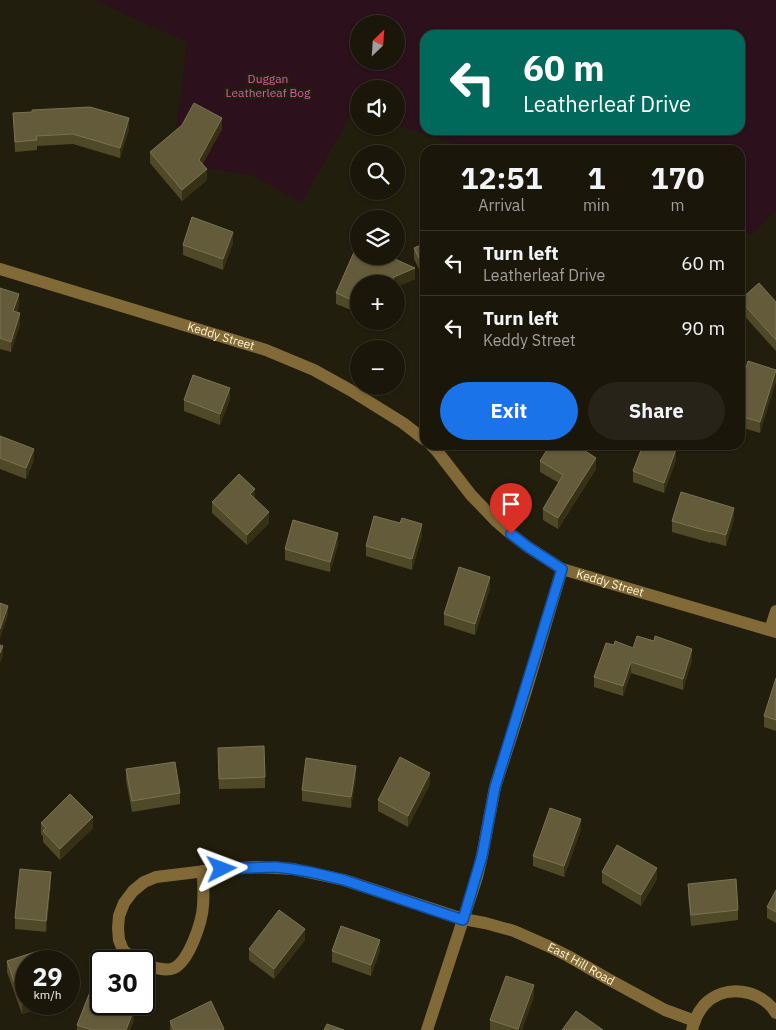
<!DOCTYPE html>
<html lang="en">
<head>
<meta charset="utf-8">
<style>
	:root { --surface:#1a160a; --page:#272318; --text:#f1f3f6; --muted:#9f9f9c; --line:#38352b; --accent:#1a73e8 }
	body { margin:0; font-family:"IBM Plex Sans",sans-serif; background:var(--page); color:var(--text); height:100vh; display:flex; flex-direction:column; font-size:19px; white-space:nowrap }
	* { box-sizing:border-box; margin:0 }
	p { font-size:16px; color:var(--muted) }
	.icon { flex:none; width:28px; height:28px; fill:none; stroke:currentColor; stroke-width:2; stroke-linecap:round; stroke-linejoin:round }
	.map { position:relative; flex:1; overflow:hidden }
	.drawer { position:absolute; left:420px; top:145px; width:325px; height:305px; display:flex; flex-direction:column; background:var(--surface); border-radius:15px; box-shadow:0 1px 4px #0004,0 0 0 1px var(--line) }
	.drawer>* { flex:none }
	.top-card { position:absolute; left:420px; top:30px; width:325px; height:105px; border-radius:15px; box-shadow:0 1px 4px #0004,0 0 0 1px var(--line); background:#00695c; color:#fff; overflow:hidden }
	.needle { width:32px; rotate:25deg }
	.fabs { position:absolute; left:350px; top:15px; display:grid; gap:10px }
	.fabs a { display:grid; place-items:center; width:55px; height:55px; border-radius:50%; background:var(--surface); box-shadow:0 1px 4px #0004,0 0 0 1px var(--line); font-size:25px }
	.speed { position:absolute; left:15px; top:950px; display:flex; gap:10px; font-size:25px; font-weight:700; text-align:center }
	.speed>* { display:grid; place-content:center; width:65px; height:65px; border-radius:50%; background:var(--surface); box-shadow:0 1px 4px #0004,0 0 0 1px var(--line); line-height:1 }
	.speed small { font-size:12px; font-weight:400 }
	.speed .limit { border:2px solid #111; border-radius:8px; background:#fff; color:#111 }
	.pin { position:absolute; display:grid; place-items:center; width:42px; height:42px; color:#fff; margin:-51px -21px; border-radius:50% 50% 50% 0; rotate:-45deg; box-shadow:0 0 5px #0007 }
	.pin .icon { rotate:45deg }
	.me { position:absolute; width:55px; margin:-28px; rotate:87deg; stroke-linejoin:round; filter:drop-shadow(0 0 4px #0008) }
	.turn { display:flex; align-items:center; gap:18px; height:105px; padding:0 20px; font-size:22px }
	.turn .icon { width:65px; height:65px; stroke-width:2.5 }
	.turn b { display:block; font-size:35px; line-height:42px }
	.eta { display:flex; justify-content:space-evenly; align-items:center; height:85px; text-align:center }
	.eta b { font-size:30px; font-weight:800; line-height:35px }
	.action { display:flex; gap:10px; margin-top:auto; padding:10px 20px }
	.action a { flex:1; height:58px; border-radius:30px; background:var(--accent); color:#fff; font-size:20px; font-weight:800; line-height:58px; text-align:center }
	.action a+a { background:var(--page); color:var(--text) }
	ul { padding:0; list-style:none }
	li { display:flex; align-items:center; gap:15px; height:65px; padding:0 20px; border-top:1px solid var(--line) }
	li div { flex:1 }
	li b { display:block; font-size:19px }
	li em { font-style:normal }
	.map>svg:first-child { display:block }
</style>
</head>
<body>
<div class="map">
<svg width="776" height="1030" viewBox="0 0 776 1030">
	<rect width="100%" height="100%" fill="#221e0d"/>
	<!-- green -->
	<path fill="#2c101b" fill-rule="evenodd" d="M94 0H776V209L753 234 740 230V150H477L396 125V89H359V114L352 112 302 202 251 175 172 163 187 42ZM359 24H396V61H359ZM425 35H740V130H425Z"/>
	<g fill="none" stroke-linecap="round" stroke-linejoin="round">
		<!-- minor -->
		<g stroke="#816a38" stroke-width="12">
			<path id="s1" d="M0 269 266 350 314 370 350 390 403 423 425 440"/>
			<path id="s2" d="M431 445 437 451 471 495 497 522 511 534 528 547 562 569 776 632"/>
			<path d="M770 630 776 611"/>
			<path id="s3" d="M137 961 130 956 123 950 119 940 118 928 119 916 124 903 133 891 144 882 156 877 222 869 257 867 293 869 344 880 463 919 485 923 514 931 548 946 568 956 608 979 665 1010 695 1021"/>
			<path d="M144 964C152 967 165 972 174 968 189 961 202 922 203 906 204 895 203 883 203 871"/>
			<path d="M427 1030 477 877 482 856 495 787 525 694 562 569"/>
			<path d="M692 1030C694 1021 698 1012 704 1005 724 983 761 989 776 1013"/>
		</g>
	</g>
	<!-- wall -->
	<path fill="#504927" d="M13 113 129 129 120 158 73 144 37 146V150L15 152Z
		M222 129 202 164 207 180 182 201 150 163V152Z
		M233 243 223 270 183 255V245Z
		M358 243 359 244V256H388L415 268V279L396 287V284H359V313L336 304V293Z
		M425 243V281L414 259V248Z
		M0 288 19 305 17 312 20 324 11 352 0 349Z
		M740 300 776 302V351L740 311Z
		M776 370 760 433 740 427V388Z
		M230 399 220 425 184 411V400Z
		M0 436 34 460 26 479 0 469Z
		M676 460 664 493 633 482V471Z
		M540 461 596 469 558 529 543 520V509L559 483 540 472Z
		M255 499 269 523 247 545 212 513V502Z
		M734 519 726 546 711 542V543L672 532V521Z
		M422 535 412 570 366 556V546Z
		M338 544 330 572 285 560V549Z
		M490 588 475 635 444 625V614Z
		M614 645 633 648 692 660 683 690 631 673 623 696 594 687V677Z
		M776 678V731L764 727V716Z
		M218 759 265 777V788L219 789Z
		M126 769 180 793V804L132 812 126 780Z
		M356 777 351 808 302 801V790Z
		M430 784 408 827 378 811V800Z
		M41 823 93 828 60 860 43 842V836L41 834Z
		M581 829 564 877 533 866V856Z
		M602 872 657 879 641 906 602 883Z
		M51 883 46 932 15 929V918Z
		M688 884 738 910V920L691 926 688 895Z
		M776 890V923L767 918V907Z
		M305 940 274 979 249 960V949Z
		M380 950 371 976 332 962V951Z
		M7 961 52 1004 22 1014 7 972Z
		M534 996 522 1030H490V1020Z
		M134 1020 130 1030H77V1025Z
		M170 1021 224 1030H170Z"/>
	<!-- shaded-wall -->
	<path fill="#363015" d="M129 118V129L120 158V148Z
		M222 118V129L199 171V160Z
		M207 169V180L182 201V190Z
		M233 232V243L223 270V259Z
		M415 268V279L396 287V284H391L394 277Z
		M19 294V305L13 322V311Z
		M20 313V324L11 352V342Z
		M776 371V382L760 433V422Z
		M230 388V399L220 425V414Z
		M34 449V460L26 479V468Z
		M676 449V460L664 493V483Z
		M596 458V469L558 529V518Z
		M255 489V500L250 494Z
		M734 508V519L726 546V535Z
		M269 512V523L247 545V535Z
		M422 524V535L412 570V559Z
		M338 533V544L330 572V562Z
		M490 577V588L475 635V624Z
		M8 606V615L0 639V629Z
		M3 646V656L0 663V653Z
		M692 649V660L683 690V679Z
		M631 662V673L623 696V686Z
		M356 766V777L351 808V797Z
		M430 773V784L408 827V816Z
		M93 817V828L60 860V849Z
		M581 819V829L564 877V866Z
		M657 868V879L641 906V895Z
		M51 872V883L46 932V921Z
		M305 929V940L274 979V969Z
		M380 940V950L371 976V965Z
		M534 985V996L522 1030H518Z
		M26 1002V1004H52L22 1014V1004Z
		M134 1009V1020L130 1030H126Z"/>
	<!-- building -->
	<path fill="#635b39" stroke="#7b7350" d="M194 103 222 118 199 160 207 169 182 190 150 152 182 125Z
		M90 107 129 118 120 148 73 134 36 136 37 140 15 142 13 113 32 112V110Z
		M192 217 233 232 223 259 183 245Z
		M358 243 359 244V256H388L415 268 394 277 391 284H359V303L336 293Z
		M425 243V270L414 248Z
		M759 283 776 302V340L740 300Z
		M0 288 19 294 13 311 20 313 11 342 0 338Z
		M748 361 776 370 760 422 740 416V388Z
		M193 375 230 388 220 414 184 400Z
		M0 436 34 449 26 468 0 458Z
		M550 445H576L596 458 558 518 543 509 563 475 540 461Z
		M643 445H664L676 449 664 483 633 471Z
		M239 474 255 489 250 494 269 512 247 535 212 502Z
		M681 492 734 508 726 535 711 531V532L672 521Z
		M374 516 400 523 402 518 422 524 412 559 366 546Z
		M293 520 338 533 330 562 285 549Z
		M459 567 490 577 475 624 444 614Z
		M0 603 8 606 0 629Z
		M637 636 654 641 655 636 692 649 683 679 631 662 623 686 594 677 606 643 614 645 615 641 633 648Z
		M0 645 3 646 0 653Z
		M776 678V720L764 716Z
		M264 746 265 777 219 779 218 748Z
		M400 757 430 773 408 816 378 800Z
		M306 758 356 766 351 797 302 790Z
		M175 762 180 793 132 801 126 769Z
		M70 794 93 817 60 849 43 831 46 828 41 823Z
		M550 808 581 819 564 866 533 856Z
		M617 845 657 868 641 895 602 872Z
		M20 869 51 872 46 921 15 918Z
		M736 879 738 910 691 915 688 884Z
		M776 890V912L767 907Z
		M279 910 305 929 274 969 249 949Z
		M341 926 380 940 371 965 332 951Z
		M38 951 41 961H26V1002L22 1004 7 961Z
		M506 976 534 985 518 1029 490 1020Z
		M90 992 101 996V1004H121L134 1009 126 1030H92L77 1025Z
		M211 1001 224 1029 222 1030H174L170 1021Z
		M576 1011 603 1030H562Z
		M327 1024 344 1030H324Z"/>
	<g fill="none" stroke-linecap="round" stroke-linejoin="round">
		<!-- route casing -->
		<g stroke="#114b97" stroke-width="12">
			<path id="route" d="M222 869 275 867 292 869 310 872 344 880 463 920 482 856 495 787 562 569 528 547 511 534"/>
		</g>
		<!-- route -->
		<use href="#route" stroke="#1a73e8" stroke-width="9"/>
	</g>
	<g text-anchor="middle" stroke-width="5" stroke-linejoin="round" paint-order="stroke">
		<!-- park labels -->
		<g font-size="12" fill="#df5aab" stroke="#221e0d">
			<text x="268" y="83">Duggan<tspan x="268" dy="14">Leatherleaf Bog</tspan></text>
		</g>
		<!-- street labels -->
		<g font-size="12" fill="#fff3ce" stroke="#221e0d">
			<text dy="4" stroke="none"><textPath href="#s1" startOffset="231">Keddy Street</textPath></text>
			<text dy="4" stroke="none"><textPath href="#s2" startOffset="232">Keddy Street</textPath></text>
			<text dy="4" stroke="none"><textPath href="#s3" startOffset="551">East Hill Road</textPath></text>
		</g>
	</g>
</svg>
<div class="fabs">
<a><svg class="needle" viewBox="-14 -14 28 28"><path d="M0-13l5 13h-10z" fill="#e53935"/><path d="M0 13l5-13h-10z" fill="#9f9f9c"/></svg></a>
<a><svg class="icon" aria-label="sound" viewBox="0 0 24 24"><path d="M4 9h4l5-4v14l-5-4H4zM17 9q2 3 0 6"/></svg></a>
<a><svg class="icon" aria-label="search" viewBox="0 0 24 24"><circle cx="10" cy="10" r="6"/><path d="M15 15l6 6"/></svg></a>
<a><svg class="icon" aria-label="layers" viewBox="0 0 24 24"><path d="M12 4l9 5-9 5-9-5zM3 14l9 5 9-5"/></svg></a>
<a>+</a>
<a>−</a>
</div>
<div class="speed"><div>29<small>km/h</small></div><div class="limit">30</div></div>
<div class="pin" style="left:511px;top:534px;background:#d93025"><svg class="icon" aria-label="arrive" viewBox="0 0 24 24"><path d="M6 21V4h12l-3 4 3 4H6"/></svg></div>
<svg class="me" style="left:222px;top:869px" viewBox="-20 -20 40 40"><path d="M0-17L14 15 0 8-14 15z" fill="#1a73e8" stroke="#fff" stroke-width="4"/></svg>
<div class="top-card">
<div class="turn"><svg class="icon" aria-label="left" viewBox="0 0 24 24"><path d="M17 20v-9H6M10 6l-5 5 5 5"/></svg><div><b>60 m</b>Leatherleaf Drive</div></div>
</div>
<section class="drawer">
<div class="eta">
<div><b>12:51</b><p>Arrival</p></div>
<div><b>1</b><p>min</p></div>
<div><b>170</b><p>m</p></div>
</div>
<ul>
<li><svg class="icon" aria-label="left" viewBox="0 0 24 24"><path d="M17 20v-9H6M10 6l-5 5 5 5"/></svg><div><b>Turn left</b><p>Leatherleaf Drive</p></div><em>60 m</em></li>
<li><svg class="icon" aria-label="left" viewBox="0 0 24 24"><path d="M17 20v-9H6M10 6l-5 5 5 5"/></svg><div><b>Turn left</b><p>Keddy Street</p></div><em>90 m</em></li>
</ul>
<div class="action"><a>Exit</a><a>Share</a></div>
</section>
</div>
</body>
</html>
